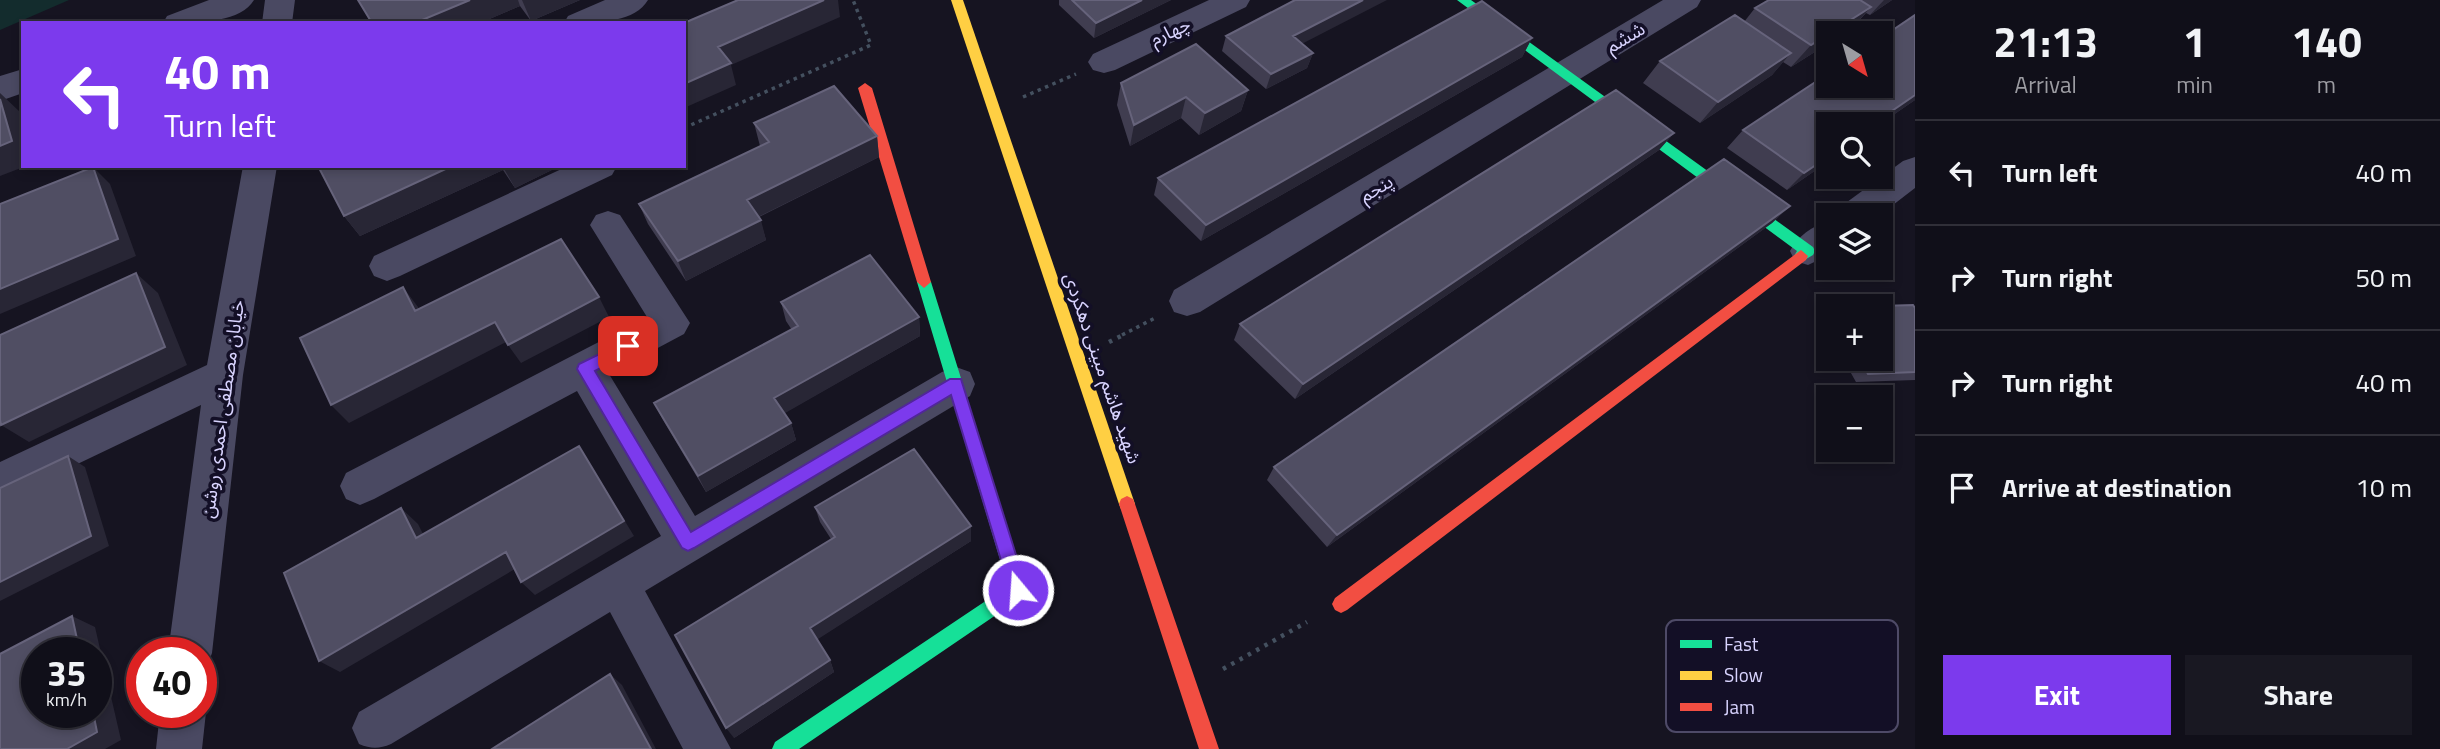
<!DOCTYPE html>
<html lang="en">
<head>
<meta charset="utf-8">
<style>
	:root { --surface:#100f19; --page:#191822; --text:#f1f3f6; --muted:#9c9ca2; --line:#302f38; --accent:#7c3aed }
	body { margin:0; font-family:"Titillium Web","Noto Sans Arabic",sans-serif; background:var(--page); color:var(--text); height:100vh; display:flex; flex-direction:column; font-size:26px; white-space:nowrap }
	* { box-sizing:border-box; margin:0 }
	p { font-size:23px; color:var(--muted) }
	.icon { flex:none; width:38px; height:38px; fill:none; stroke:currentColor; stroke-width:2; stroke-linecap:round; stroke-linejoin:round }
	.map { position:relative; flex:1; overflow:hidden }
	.panel { display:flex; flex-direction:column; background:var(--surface); width:525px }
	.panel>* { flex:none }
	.top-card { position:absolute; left:21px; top:21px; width:665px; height:147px; border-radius:0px; box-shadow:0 4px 10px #0003,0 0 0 2px var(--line); background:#7c3aed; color:#fff; overflow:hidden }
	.needle { width:46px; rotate:143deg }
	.controls { position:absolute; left:1816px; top:21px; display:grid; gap:14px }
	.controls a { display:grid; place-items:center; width:77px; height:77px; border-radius:0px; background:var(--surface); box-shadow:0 4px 10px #0003,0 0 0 2px var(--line); font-size:35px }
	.speed { position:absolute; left:21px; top:637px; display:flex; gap:14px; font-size:35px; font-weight:700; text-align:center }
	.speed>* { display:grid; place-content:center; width:91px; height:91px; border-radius:50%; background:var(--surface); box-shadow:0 4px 10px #0003,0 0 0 2px var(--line); line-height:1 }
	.speed small { font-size:18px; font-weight:400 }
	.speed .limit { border:10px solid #d22; background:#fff; color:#111 }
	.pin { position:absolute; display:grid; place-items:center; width:60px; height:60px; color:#fff; margin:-30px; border-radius:14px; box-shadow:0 4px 10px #0006 }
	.me { position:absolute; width:77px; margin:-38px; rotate:342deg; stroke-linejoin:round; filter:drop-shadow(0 0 5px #0008) }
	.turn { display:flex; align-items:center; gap:24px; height:147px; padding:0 28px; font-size:32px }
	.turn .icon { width:91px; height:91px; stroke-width:2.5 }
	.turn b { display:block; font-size:49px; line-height:60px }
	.eta { display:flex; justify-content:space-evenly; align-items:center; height:119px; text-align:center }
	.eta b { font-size:42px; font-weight:700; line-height:49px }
	.primary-button { display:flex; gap:14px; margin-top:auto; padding:14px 28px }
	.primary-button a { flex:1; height:80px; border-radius:0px; background:var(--accent); color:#fff; font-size:28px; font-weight:700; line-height:80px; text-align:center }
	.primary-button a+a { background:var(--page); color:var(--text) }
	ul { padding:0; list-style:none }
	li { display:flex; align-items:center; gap:21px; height:105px; padding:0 28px; border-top:2px solid var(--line) }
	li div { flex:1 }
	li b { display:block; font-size:26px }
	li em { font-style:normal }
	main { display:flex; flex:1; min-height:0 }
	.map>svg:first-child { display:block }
</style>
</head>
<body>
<main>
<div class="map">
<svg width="1915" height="749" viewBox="0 0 1915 749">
	<rect width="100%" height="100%" fill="#161421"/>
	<!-- green -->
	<path fill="#132c2d" d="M0 0H69L0 30Z"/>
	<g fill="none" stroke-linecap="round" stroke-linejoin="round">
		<!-- path-far1 -->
		<path stroke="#44505f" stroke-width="3.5" stroke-dasharray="3.5 4.5" stroke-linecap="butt" d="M1023 97 1076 74
			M684 128 871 45 853 0
			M1122 335 1157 317"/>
		<!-- path -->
		<path stroke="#44505f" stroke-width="4.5" stroke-dasharray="3.5 6" stroke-linecap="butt" d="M1109 342 1125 334
			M1223 669 1307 622"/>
		<!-- street -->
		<path fill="#4a4962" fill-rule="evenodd" d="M209 0H254C239 25 188 23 163 23L167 16Z
			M265 0H295L292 23H262Z
			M605 0H648C633 25 589 23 564 23L568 16Z
			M1209 0H1250L1246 7 1115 70 1104 73 1093 70 1088 62 1093 54Z
			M1663 0H1701L1697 7 1200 312 1187 316 1174 312 1169 301 1174 290Z
			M23 69V93L0 101V76Z
			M1915 157V188L1880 215H1838L1843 205 1903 161Z
			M243 166H277L243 375 212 653 206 669 201 670V653H168L201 405 0 501V462L207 365Z
			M568 166H617L612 175 400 276 387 281 374 276 369 266 374 256Z
			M608 211 620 215 690 323 684 334 609 374 695 516 942 372 956 367 970 372 975 384 970 396 645 591 731 749H683L610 612 391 744C379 749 371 749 359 744L352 728 359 712 661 536 577 391 374 499 360 505 346 499 340 486 346 473 647 317 590 225 596 215Z
			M1829 221V255L1808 265 1795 261 1790 251C1798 236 1812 226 1829 221Z
			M201 701 206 712 202 749H156L160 712H201Z"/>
		<!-- fast -->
		<path fill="#16e098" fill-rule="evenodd" d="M1457 0H1471L1813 247 1815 251 1813 255 1801 262 1796 260 1794 256 1797 251Z
			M924 276 931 282 1027 590 1024 596 799 749H772L775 742 1008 586 917 282Z"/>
		<!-- slow -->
		<path fill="#ffcf43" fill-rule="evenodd" d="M951 0H963L1135 504 1133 509 1127 512 1121 509 1119 504Z"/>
		<!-- jam -->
		<path fill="#f24e42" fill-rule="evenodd" d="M865 83 872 88 931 282 924 288 917 282 858 88Z
			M1801 250 1808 256 1806 260 1347 610 1341 613 1335 610 1332 604 1335 598Z
			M1127 496 1133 499 1135 504 1219 749H1199L1119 504 1121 499Z"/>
	</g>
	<!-- wall -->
	<path fill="#403d50" d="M358 0H580L531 21 520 6 480 23H371Z
		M1059 0H1171L1094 38 1059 5Z
		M1769 0H1892L1870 15 1866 13 1850 30 1829 33V43L1791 67 1783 62 1772 75 1700 123 1643 83 1660 61 1744 22 1755 8Z
		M1915 15V100L1880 124H1829V161L1787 190 1727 148 1743 130Z
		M1226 36 1302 44 1313 53 1307 68 1266 89 1222 51Z
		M1532 38 1522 57 1201 241 1154 195 1158 178Z
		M1121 83 1248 90 1241 111 1199 135 1181 118 1130 146 1117 105Z
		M754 123 877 136 879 157 759 217 766 240 686 281 648 224 639 204 760 146Z
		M1674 133 1659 150 1295 399 1234 340 1240 324Z
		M318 166H560L515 188 503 170 360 236 344 216Z
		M1790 206 1772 223 1327 547 1267 480 1274 467Z
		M781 302 919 317 920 336 784 413 791 423 796 440 706 492 663 420 654 403 792 330 786 321Z
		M1915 308V380L1856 382 1843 359H1881Z
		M1829 310V333L1820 317Z
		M815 507 971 541 817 639 830 660 834 672 734 738 831 539 820 522Z"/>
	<!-- shaded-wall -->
	<path fill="#282635" d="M470 0H518L520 6 480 23H415Z
		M522 0H580L531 21Z
		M824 0H838L840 17 731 65 736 85 684 108V84L718 47Z
		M1142 0H1171L1094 38 1096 23Z
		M1363 0H1387L1288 51 1293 36Z
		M1884 0H1892L1870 15Z
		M1871 7 1850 30 1844 33H1829Z
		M1829 33V43L1791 67 1811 45Z
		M1532 38 1522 57 1201 241 1206 225Z
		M1313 53 1307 68 1266 89 1271 74Z
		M1791 53 1772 75 1700 123 1718 102Z
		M1248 90 1241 111 1199 135 1205 113Z
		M0 93 20 112 23 121V166H26L0 176Z
		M1915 95V100L1880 124H1873Z
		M1186 97 1181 118 1130 146 1134 125Z
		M1674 133 1659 150 1295 399 1303 384Z
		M877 136 879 157 752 220 747 200Z
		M1829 156V161L1787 190 1804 173Z
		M452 166H501L503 170 360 236 344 216Z
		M505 166H560L515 188 503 167Z
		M93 167 110 184 136 256 0 314V289Z
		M1790 206 1772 223 1327 547 1337 535Z
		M761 220 766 240 686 281 678 261Z
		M136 273 158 293 187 365 29 442 1 425Z
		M403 287 418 307 430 330 415 311Z
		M599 297 609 317 521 363 508 345Z
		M919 317 920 336 780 416 774 398Z
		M495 322 508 341 349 423 331 405Z
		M791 423 796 440 706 492 698 476Z
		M579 446 634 536 535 595 521 582Z
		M68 456 85 467 109 546 0 601V582Z
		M401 508 418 524 432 552 416 538Z
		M971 526V541L815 641 810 628Z
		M506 552 520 566 340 672 319 661Z
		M72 616 95 627 121 740 105 749H67L93 712H96V653H80Z
		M830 660 834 672 734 738 726 728Z
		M610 674 622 685 656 749H651Z"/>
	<!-- building -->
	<path fill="#504e63" stroke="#66637b" stroke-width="2" d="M358 0H470L415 23H372Z
		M738 0H824L718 47 731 63 684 84V23Z
		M1072 0H1142L1096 23Z
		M1295 0H1363L1293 36 1313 53 1271 74 1226 36Z
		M1769 0H1860L1871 7 1811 45 1755 8Z
		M1482 1 1532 38 1206 225 1158 178Z
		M1735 15 1791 53 1718 102 1660 61Z
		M1915 15V95L1873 124H1829V156L1804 173 1743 130 1829 73V86H1881V38Z
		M1196 44 1248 90 1205 113 1186 97 1134 125 1121 83Z
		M834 86 877 136 747 200 761 220 678 261 639 204 769 142 754 123Z
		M1616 90 1674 133 1303 384 1240 324Z
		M0 99 12 141 0 146Z
		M1724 159 1790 206 1337 535 1274 467Z
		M318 166H452L344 216Z
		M93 167 118 239 0 289V204Z
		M561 239 599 297 508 345 495 322 331 405 300 338 403 287 415 311Z
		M870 255 919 317 774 398 791 423 698 476 654 403 798 326 781 302Z
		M136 273 165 347 1 425 0 420V335Z
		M1913 305 1915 308V372L1868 374 1860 359H1881V306Z
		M579 446 624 521 521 582 506 552 319 661 284 573 401 508 416 538Z
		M914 449 971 526 810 628 830 660 726 728 675 635 835 537 815 507Z
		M68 456 91 536 0 582V488Z
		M72 616 80 653H37V712H93L97 732 67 749H0V654Z
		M610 674 651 749H492Z"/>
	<!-- route -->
	<path fill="#7c3aed" stroke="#51269a" stroke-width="2" d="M628 340 634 341 636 346 634 351 595 371 691 532 950 379H961L1027 590 1025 596 1018 599 1012 596 1010 590 951 395 694 548 688 551 682 548 577 369 579 364Z"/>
	<g text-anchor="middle" stroke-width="7" stroke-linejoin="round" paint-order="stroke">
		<!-- street labels -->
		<g font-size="19" fill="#d9d4ff" stroke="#130f26">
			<text transform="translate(1170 31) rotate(-25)" y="7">چهارم</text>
			<text transform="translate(1625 37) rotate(-31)" y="7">ششم</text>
			<text transform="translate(1376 188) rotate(-31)" y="7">پنجم</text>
			<text transform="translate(1103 368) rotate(71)" y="7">شهید هاشم مبینی دهکردی</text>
			<text transform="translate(222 409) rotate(-82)" y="7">خیابان مصطفی احمدی روشن</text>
		</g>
	</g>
	<!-- legend -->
	<rect x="1666" y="620" width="232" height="112" rx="10" fill="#130f26" stroke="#4e4a67" stroke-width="2"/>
	<rect x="1680" y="640" width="32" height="8" fill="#16e098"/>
	<rect x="1680" y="671" width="32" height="9" fill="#ffcf43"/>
	<rect x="1680" y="703" width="32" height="8" fill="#f24e42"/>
	<g font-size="19" fill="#d9d4ff">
		<text x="1724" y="651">Fast</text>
		<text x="1724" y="682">Slow</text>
		<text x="1724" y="714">Jam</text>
	</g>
</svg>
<div class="controls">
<a><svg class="needle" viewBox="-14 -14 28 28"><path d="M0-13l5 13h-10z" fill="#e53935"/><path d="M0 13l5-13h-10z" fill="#9c9ca2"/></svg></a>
<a><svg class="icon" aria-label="search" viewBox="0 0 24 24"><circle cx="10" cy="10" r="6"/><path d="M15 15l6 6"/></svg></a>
<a><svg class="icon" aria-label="layers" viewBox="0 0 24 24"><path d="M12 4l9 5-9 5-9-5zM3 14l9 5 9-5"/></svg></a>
<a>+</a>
<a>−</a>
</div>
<div class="speed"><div>35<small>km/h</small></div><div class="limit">40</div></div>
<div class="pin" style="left:628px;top:346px;background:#d93025"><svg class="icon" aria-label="arrive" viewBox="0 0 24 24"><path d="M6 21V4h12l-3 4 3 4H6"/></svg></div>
<svg class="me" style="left:1018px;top:590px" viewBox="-20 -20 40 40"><circle r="17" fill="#7c3aed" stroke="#fff" stroke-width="3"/><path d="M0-11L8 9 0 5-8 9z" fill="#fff"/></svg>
<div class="top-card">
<div class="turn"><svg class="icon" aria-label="left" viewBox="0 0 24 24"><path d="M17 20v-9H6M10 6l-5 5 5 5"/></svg><div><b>40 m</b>Turn left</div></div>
</div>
</div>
<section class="panel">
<div class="eta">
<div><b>21:13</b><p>Arrival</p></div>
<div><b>1</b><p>min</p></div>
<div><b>140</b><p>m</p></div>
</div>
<ul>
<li><svg class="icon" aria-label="left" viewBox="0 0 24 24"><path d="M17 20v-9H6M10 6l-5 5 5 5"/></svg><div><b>Turn left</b></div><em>40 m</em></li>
<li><svg class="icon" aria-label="right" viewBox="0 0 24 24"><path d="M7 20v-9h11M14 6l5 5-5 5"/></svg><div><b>Turn right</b></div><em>50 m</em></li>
<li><svg class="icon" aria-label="right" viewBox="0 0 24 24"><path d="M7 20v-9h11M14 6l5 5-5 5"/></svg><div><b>Turn right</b></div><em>40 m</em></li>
<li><svg class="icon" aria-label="arrive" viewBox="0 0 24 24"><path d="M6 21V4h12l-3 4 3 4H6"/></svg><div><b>Arrive at destination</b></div><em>10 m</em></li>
</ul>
<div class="primary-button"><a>Exit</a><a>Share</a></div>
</section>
</main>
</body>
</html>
